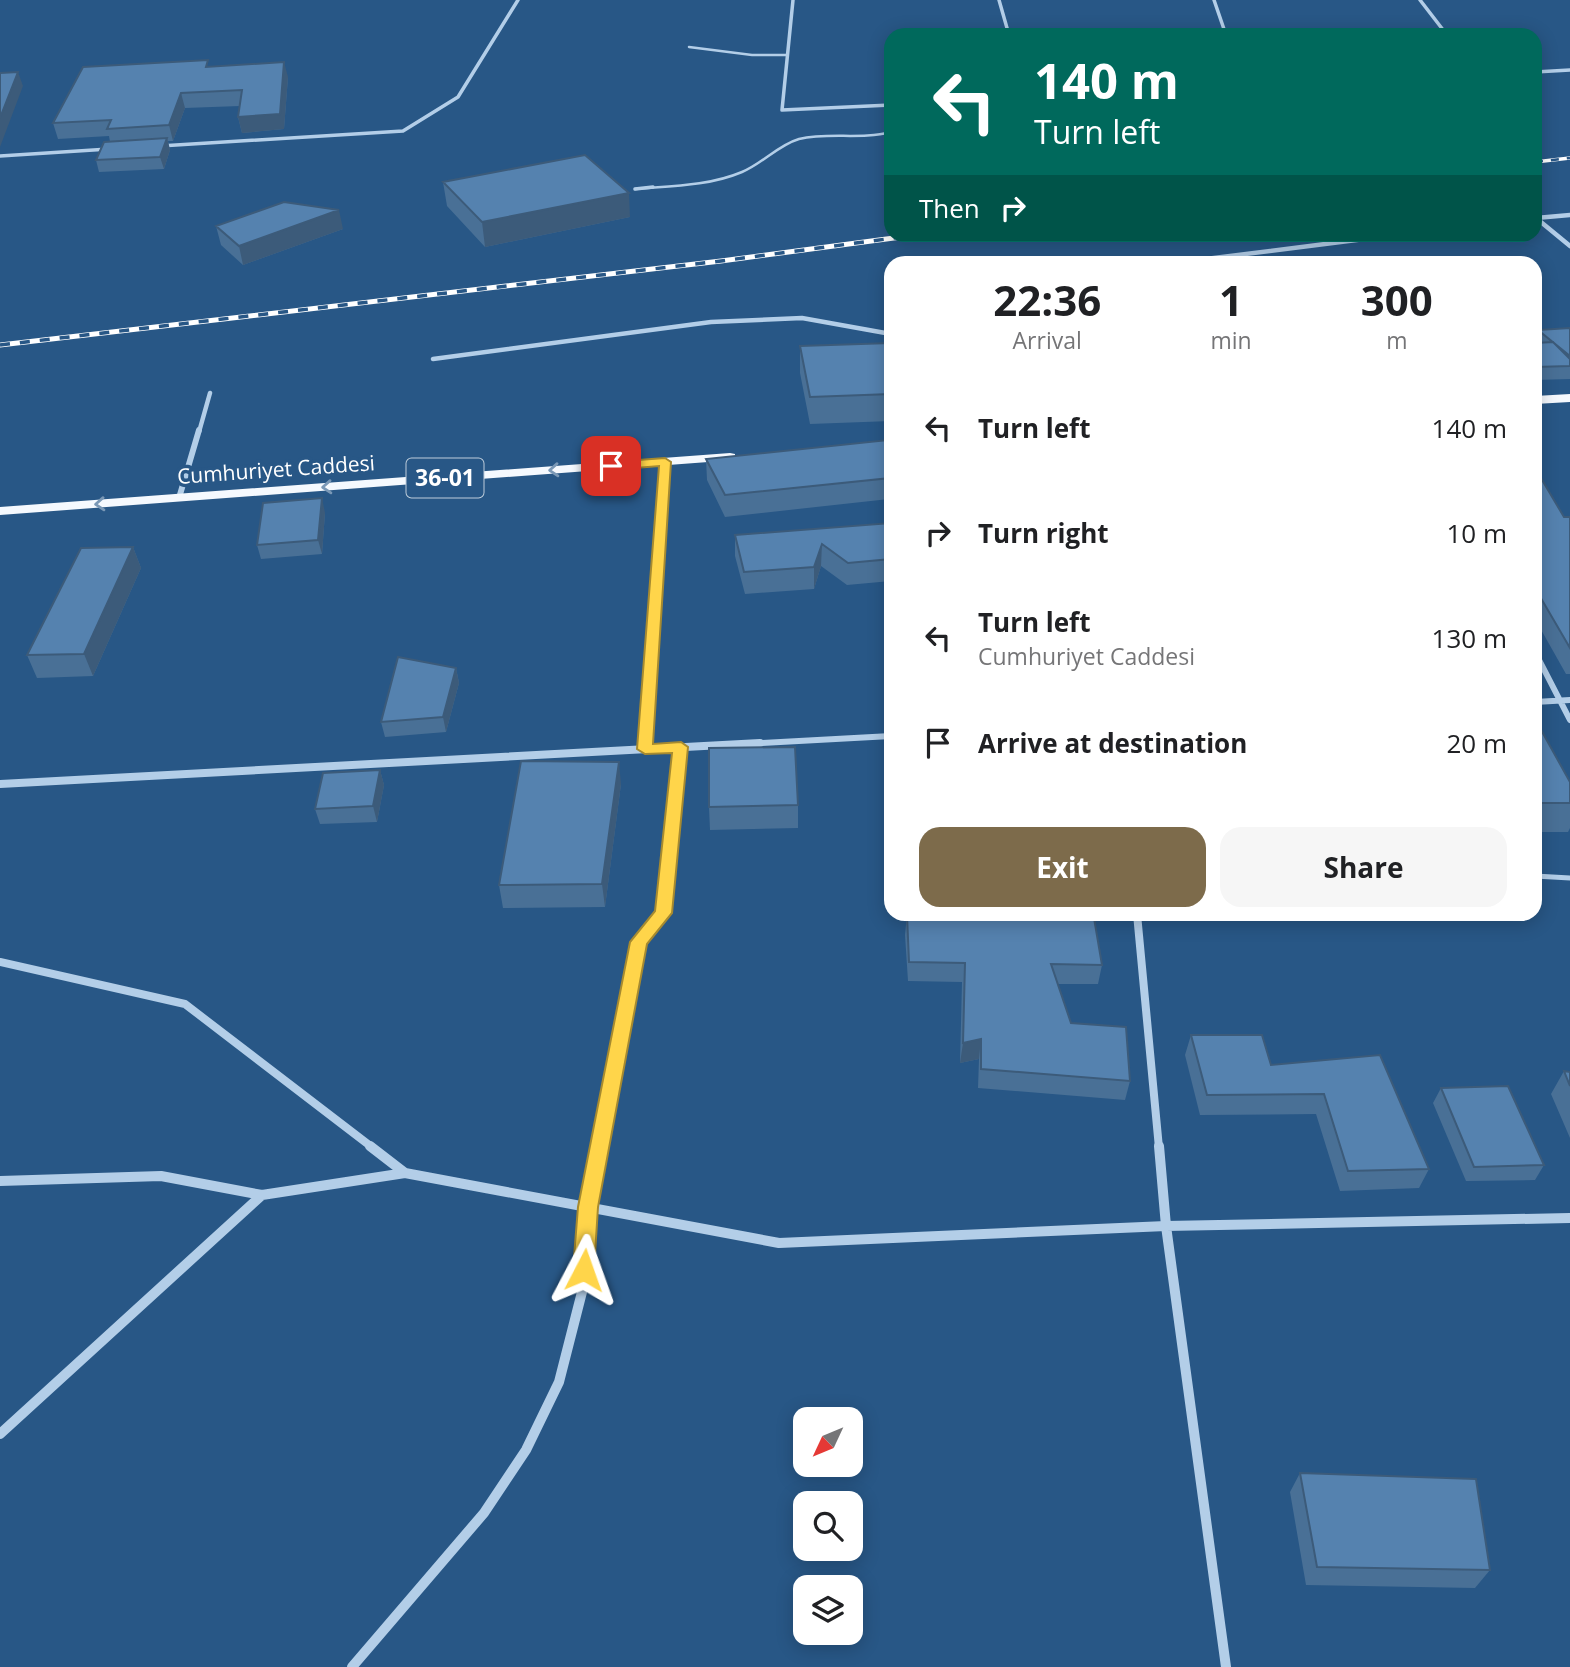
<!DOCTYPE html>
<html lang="en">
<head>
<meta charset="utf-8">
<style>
	:root { --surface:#fff; --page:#f6f6f6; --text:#202124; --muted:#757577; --accent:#7d6b4b }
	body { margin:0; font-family:"Open Sans",sans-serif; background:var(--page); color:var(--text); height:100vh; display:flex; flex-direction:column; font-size:26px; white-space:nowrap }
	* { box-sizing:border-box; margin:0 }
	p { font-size:23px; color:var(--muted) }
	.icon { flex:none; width:38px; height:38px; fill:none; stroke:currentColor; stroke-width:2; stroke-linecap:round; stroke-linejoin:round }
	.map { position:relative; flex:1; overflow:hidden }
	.side { position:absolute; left:884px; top:256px; width:658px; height:665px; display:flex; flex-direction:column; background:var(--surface); border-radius:21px; box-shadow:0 4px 18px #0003 }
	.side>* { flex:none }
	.hud { position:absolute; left:884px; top:28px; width:658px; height:214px; border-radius:21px; box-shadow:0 4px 18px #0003; background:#00695c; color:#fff; overflow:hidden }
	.needle { width:46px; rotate:226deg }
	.tools { position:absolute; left:793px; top:1407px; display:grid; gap:14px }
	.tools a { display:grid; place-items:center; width:70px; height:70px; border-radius:14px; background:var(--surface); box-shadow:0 4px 18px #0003; font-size:35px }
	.pin { position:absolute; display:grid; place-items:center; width:60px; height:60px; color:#fff; margin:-30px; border-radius:14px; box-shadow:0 4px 10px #0006 }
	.me { position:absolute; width:77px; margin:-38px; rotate:4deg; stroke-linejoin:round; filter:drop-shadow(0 0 5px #0008) }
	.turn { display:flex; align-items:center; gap:24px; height:147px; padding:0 35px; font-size:32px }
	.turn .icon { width:91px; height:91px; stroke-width:2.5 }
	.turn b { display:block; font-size:49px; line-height:60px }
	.then { display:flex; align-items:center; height:66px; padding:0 35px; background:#0003; gap:14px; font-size:26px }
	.eta { display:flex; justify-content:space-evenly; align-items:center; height:119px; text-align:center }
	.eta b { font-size:42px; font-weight:700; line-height:49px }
	.button { display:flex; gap:14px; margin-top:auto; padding:14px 35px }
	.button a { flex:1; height:80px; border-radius:21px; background:var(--accent); color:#fff; font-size:28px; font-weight:700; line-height:80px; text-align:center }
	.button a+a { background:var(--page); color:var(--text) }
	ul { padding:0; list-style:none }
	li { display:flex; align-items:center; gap:21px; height:105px; padding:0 35px }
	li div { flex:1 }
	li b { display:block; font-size:26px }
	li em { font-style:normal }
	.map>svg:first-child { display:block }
</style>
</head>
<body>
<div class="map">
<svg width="1570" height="1667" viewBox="0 0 1570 1667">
	<rect width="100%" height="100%" fill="#285786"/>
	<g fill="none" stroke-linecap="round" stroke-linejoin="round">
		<!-- service-far2 -->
		<path stroke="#b3cee8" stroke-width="2.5" d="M689 47 752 55H787
			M891 105V117
			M635 189C671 186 709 186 742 172 762 164 778 145 799 139 829 132 861 140 891 132"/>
		<!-- service-far1 -->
		<path stroke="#b3cee8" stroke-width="3.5" d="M635 189 653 187"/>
		<!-- service -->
		<path stroke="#b3cee8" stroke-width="5" d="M1535 876 1570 878"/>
		<!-- minor-far4 -->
		<path stroke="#b3cee8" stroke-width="3.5" d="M793 0 782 110 891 105
			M999 0 1009 35
			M1214 0 1226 35
			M1420 0 1447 35
			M1535 72 1570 70
			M160 146 403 131 458 97 518 0
			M0 156 109 149"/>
		<!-- minor-far3 -->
		<path stroke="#b3cee8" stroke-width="4.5" d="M1536 218 1570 246
			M1536 218 1570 215
			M1182 262 1404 234
			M433 359 711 322 802 318 891 334
			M199 432 210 393"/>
		<!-- minor-far2 -->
		<path stroke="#b3cee8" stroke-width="6" d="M179 498 199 430
			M1535 652 1570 720
			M1535 702 1570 700
			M645 745 665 462
			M727 745 891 736"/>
		<!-- minor-far1 -->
		<path stroke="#b3cee8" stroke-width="8" d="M645 749V743
			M0 784 760 743
			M1137 914 1159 1148
			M0 962 185 1004 373 1148
			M599 1148 638 942 663 913 681 747"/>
		<!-- minor -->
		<path stroke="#b3cee8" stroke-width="10" d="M370 1146 405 1173 779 1243 1166 1226 1570 1218
			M1159 1146 1166 1226 1226 1667
			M0 1181 161 1176 262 1195 405 1173
			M0 1434 262 1195
			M352 1667 484 1513 526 1450 559 1382 582 1292 588 1207 599 1146"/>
		<!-- primary -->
		<path fill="#f5f9fe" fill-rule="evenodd" d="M1570 394V402L1535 404V396Z
			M730 453 735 454V460L0 515V507Z"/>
		<!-- rail-far1 casing -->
		<g stroke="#fff" stroke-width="3.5">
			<path id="rail-far1" d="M1535 162 1570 158"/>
		</g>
		<!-- rail casing -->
		<g stroke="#fff" stroke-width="5">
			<path id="rail" d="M0 345 721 261 924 234"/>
		</g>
		<!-- rail-far1 -->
		<use href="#rail-far1" stroke="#285786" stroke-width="2.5" stroke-dasharray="8" stroke-linecap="butt"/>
		<!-- rail -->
		<use href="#rail" stroke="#285786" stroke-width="3.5" stroke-dasharray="10" stroke-linecap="butt"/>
	</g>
	<!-- wall -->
	<path fill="#497096" d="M210 66 288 77 284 129 242 133 238 117 240 106 185 108 173 141H168L170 150 164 169 99 172 96 160 110 142 109 136 58 139 53 123Z
		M443 182 630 217 485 247 447 206Z
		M216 226 343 229 243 265 221 245Z
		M1570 328V379L1535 380V338L1538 330Z
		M891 343V421L810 424 800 373V346Z
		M706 459 890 478 889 499 725 517 707 480Z
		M1535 468 1564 517H1570V674H1566L1535 619Z
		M325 513 322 554 261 559 257 545Z
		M891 523V581L847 585 821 566 814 589 745 594 735 556V535Z
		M133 547 141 568 93 676 37 678 27 655Z
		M456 668 459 683 446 732 385 737 381 722Z
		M1535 719 1570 782V828L1568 832H1535Z
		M380 770 384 785 377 822 320 824 315 809Z
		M621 784 605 907 503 908 499 885Z
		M798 805V828L710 830 709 807Z
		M907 915 1102 965 1098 984H1058L1071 1023 1130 1081 1125 1100 978 1088 979 1059 960 1063 962 982 908 981 905 935Z
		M1191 1035 1271 1065 1380 1055 1429 1169 1419 1188 1340 1191 1316 1114 1200 1115 1185 1055Z
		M1564 1071 1570 1072V1138L1551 1094Z
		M1441 1088 1544 1165 1535 1180 1466 1181 1433 1103Z
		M1300 1473 1490 1570 1475 1588 1306 1585 1290 1492Z"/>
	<!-- shaded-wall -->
	<path fill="#3c5b7a" d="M284 62 288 77 284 129 242 133 238 117Z
		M18 72 23 86 0 147V118Z
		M181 93 185 108 173 141 169 125Z
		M167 138 170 150 164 169 160 157Z
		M629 193 630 217 485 247 482 222Z
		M339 210 343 229 243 265 239 246Z
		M322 498 325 513 322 554 318 540Z
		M822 544 821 566 814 589V567Z
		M133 547 141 568 93 676 84 654Z
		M456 668 459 683 446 732 443 717Z
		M619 762 621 784 605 907 602 884Z
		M380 770 384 785 377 822 373 806Z
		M981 1039 979 1059 960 1063 963 1043Z"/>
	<!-- building -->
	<path fill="#5582af" stroke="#3c5b7a" stroke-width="2" d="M208 60 206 67 284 62 280 114 238 117 242 90 181 93 169 125 107 129 111 120 53 123 83 67Z
		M18 72 0 118V73Z
		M167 138 160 157 96 160 104 142Z
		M585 155 629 193 482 222 443 182Z
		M284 202 339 210 239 246 216 226Z
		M1570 328V356L1538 330Z
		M1553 342 1570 359V366L1535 367V343Z
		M891 343V394L810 397 800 346Z
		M888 440 890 478 725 495 706 459Z
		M1535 468 1564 517H1570V648L1535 588Z
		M322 498 318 540 257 545 263 503Z
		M891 523V559L848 563 822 544 814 567 744 572 735 535Z
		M133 547 84 654 27 655 81 548Z
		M398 657 456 668 443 717 381 722Z
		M1535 719 1570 782V803H1535Z
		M795 747 798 805 709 807V748Z
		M521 761 619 762 602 884 499 885Z
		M380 770 373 806 315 809 323 773Z
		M907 915 1094 918 1102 965 1051 964 1071 1023 1126 1027 1130 1081 981 1069V1039L963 1043 965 963 909 962Z
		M1191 1035H1262L1271 1065 1380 1055 1429 1169 1348 1171 1324 1094 1207 1095Z
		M1564 1071 1570 1072V1086Z
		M1508 1086 1544 1165 1474 1167 1441 1088Z
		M1300 1473 1476 1479 1490 1570 1317 1567Z"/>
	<!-- one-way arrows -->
	<defs><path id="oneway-chevron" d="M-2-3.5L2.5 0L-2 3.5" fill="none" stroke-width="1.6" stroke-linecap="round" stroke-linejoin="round" transform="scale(1.75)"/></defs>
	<g stroke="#7a98b6">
		<use href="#oneway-chevron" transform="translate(554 470) rotate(176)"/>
		<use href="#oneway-chevron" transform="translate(327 487) rotate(176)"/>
		<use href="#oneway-chevron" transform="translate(100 504) rotate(176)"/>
	</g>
	<!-- route -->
	<path fill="#ffd54a" stroke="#a68a30" stroke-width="2" d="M665 458 671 462 653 744 681 742 688 747 672 913 647 944 598 1207 594 1270 591 1277 584 1280 576 1277 573 1270 578 1207 630 942 655 911 672 753 645 754 637 749 659 466 611 470 605 466 611 462Z"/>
	<g text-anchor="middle" stroke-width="7" stroke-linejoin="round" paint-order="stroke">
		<!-- far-street labels -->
		<g font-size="21" fill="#fff" stroke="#285786">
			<text transform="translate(276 470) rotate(-4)" y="7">Cumhuriyet Caddesi</text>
		</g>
		<!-- shield labels -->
		<rect fill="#285786" stroke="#becddb" stroke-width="2" x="406.5" y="458.5" width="77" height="39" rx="5"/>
		<g font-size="23" font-weight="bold" fill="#fff">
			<text x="445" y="486">36-01</text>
		</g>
	</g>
</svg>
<div class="tools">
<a><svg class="needle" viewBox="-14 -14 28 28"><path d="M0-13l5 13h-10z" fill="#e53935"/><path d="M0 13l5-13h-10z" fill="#757577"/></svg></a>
<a><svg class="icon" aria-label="search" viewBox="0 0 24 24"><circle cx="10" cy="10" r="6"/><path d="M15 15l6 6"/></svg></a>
<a><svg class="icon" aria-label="layers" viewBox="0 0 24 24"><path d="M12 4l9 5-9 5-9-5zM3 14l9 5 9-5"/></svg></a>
</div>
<div class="pin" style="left:611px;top:466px;background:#d93025"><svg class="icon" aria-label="arrive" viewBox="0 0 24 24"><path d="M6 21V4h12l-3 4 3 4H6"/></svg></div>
<svg class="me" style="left:584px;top:1270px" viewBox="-20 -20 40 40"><path d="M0-17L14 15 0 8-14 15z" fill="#ffd54a" stroke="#fff" stroke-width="4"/></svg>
<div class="hud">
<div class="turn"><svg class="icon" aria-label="left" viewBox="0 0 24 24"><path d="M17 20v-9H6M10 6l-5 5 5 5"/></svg><div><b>140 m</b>Turn left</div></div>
<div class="then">Then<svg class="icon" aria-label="right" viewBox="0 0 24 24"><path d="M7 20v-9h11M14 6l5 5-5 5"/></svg></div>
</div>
<section class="side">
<div class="eta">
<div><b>22:36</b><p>Arrival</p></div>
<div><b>1</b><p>min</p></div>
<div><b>300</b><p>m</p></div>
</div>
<ul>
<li><svg class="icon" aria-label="left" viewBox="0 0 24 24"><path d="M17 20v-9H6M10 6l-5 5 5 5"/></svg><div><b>Turn left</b></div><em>140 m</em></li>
<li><svg class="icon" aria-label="right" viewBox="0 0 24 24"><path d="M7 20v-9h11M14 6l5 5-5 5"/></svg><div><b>Turn right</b></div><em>10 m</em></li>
<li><svg class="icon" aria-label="left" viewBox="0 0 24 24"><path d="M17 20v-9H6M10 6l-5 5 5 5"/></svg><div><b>Turn left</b><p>Cumhuriyet Caddesi</p></div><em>130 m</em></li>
<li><svg class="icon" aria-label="arrive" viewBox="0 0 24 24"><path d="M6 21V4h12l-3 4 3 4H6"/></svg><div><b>Arrive at destination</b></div><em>20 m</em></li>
</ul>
<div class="button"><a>Exit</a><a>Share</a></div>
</section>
</div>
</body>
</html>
